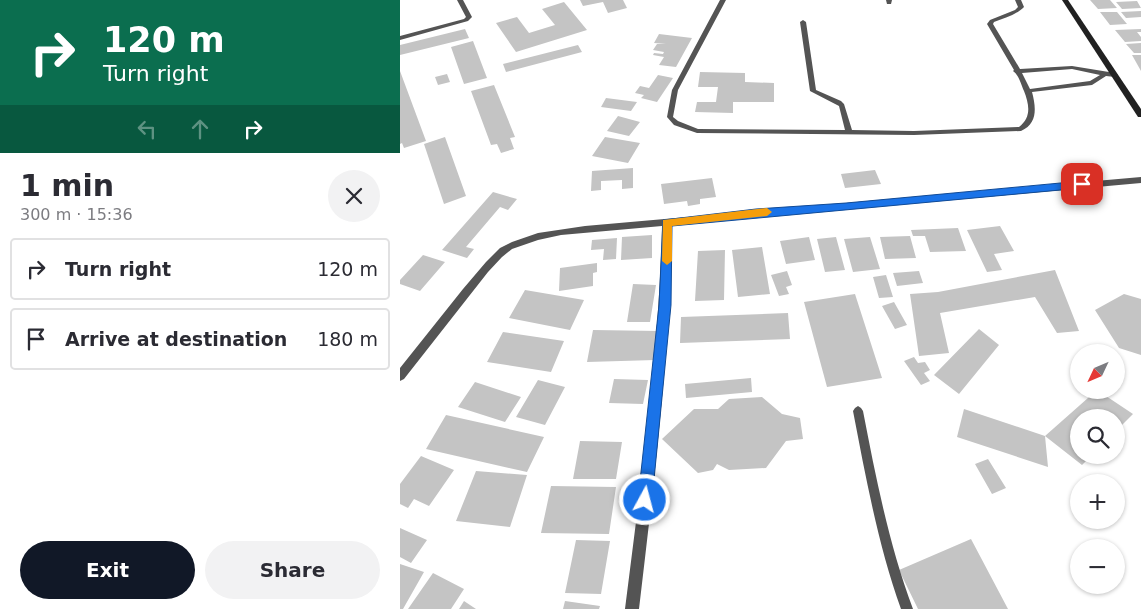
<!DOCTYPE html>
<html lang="en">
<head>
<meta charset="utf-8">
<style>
	:root { --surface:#fff; --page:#f2f2f3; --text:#2b2b33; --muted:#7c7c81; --line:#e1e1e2; --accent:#111827 }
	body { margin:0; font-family:"DejaVu Sans",sans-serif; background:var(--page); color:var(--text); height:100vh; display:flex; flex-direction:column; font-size:19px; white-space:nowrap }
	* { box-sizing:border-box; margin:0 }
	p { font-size:16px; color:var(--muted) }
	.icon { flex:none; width:28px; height:28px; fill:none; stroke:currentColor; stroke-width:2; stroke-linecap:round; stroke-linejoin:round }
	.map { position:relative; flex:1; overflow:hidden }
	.side { display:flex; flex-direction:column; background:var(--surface); width:400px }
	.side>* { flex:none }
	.banner { background:#0b6e4f; color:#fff; overflow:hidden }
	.needle { width:32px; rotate:226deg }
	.fabs { position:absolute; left:670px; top:344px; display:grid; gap:10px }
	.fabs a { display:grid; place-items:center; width:55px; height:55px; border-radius:50%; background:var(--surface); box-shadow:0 1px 4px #0004; font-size:25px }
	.pin { position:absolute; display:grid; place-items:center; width:42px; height:42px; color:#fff; margin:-21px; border-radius:10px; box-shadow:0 2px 8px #0006 }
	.me { position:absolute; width:55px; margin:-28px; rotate:7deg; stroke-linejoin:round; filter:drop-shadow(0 0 4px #0008) }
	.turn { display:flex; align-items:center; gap:18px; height:105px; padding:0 20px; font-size:22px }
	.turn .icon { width:65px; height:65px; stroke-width:2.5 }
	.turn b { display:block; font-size:35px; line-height:42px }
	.lanes { display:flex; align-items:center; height:48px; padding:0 20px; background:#0003; justify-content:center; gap:25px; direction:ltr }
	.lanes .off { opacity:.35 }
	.round { display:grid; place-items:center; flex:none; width:52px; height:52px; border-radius:26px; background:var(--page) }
	.head { display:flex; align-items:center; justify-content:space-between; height:85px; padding:0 20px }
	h1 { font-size:30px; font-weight:800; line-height:38px }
	.primary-button { display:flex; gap:10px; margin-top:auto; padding:10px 20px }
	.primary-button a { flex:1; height:58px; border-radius:30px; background:var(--accent); color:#fff; font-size:20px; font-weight:800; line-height:58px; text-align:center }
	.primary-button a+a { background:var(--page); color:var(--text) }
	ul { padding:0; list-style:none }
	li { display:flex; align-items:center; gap:15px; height:62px; margin:0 10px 8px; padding:0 10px; border:2px solid var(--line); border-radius:5px }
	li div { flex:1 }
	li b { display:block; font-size:19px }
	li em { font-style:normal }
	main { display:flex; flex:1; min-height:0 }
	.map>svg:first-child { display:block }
</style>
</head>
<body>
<main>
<section class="side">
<div class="banner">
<div class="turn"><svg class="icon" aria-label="right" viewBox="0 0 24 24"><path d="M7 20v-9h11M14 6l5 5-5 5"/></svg><div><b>120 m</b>Turn right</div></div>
<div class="lanes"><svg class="icon off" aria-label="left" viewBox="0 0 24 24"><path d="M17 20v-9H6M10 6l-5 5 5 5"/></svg><svg class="icon off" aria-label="ahead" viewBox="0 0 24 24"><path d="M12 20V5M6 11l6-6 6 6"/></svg><svg class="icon" aria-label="right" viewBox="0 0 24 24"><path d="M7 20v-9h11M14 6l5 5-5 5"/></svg></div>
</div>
<div class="head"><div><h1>1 min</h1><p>300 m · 15:36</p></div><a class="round"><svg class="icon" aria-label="close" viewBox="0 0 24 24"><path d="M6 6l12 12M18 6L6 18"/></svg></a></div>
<ul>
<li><svg class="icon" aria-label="right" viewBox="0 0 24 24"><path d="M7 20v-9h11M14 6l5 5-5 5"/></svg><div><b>Turn right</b></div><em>120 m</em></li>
<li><svg class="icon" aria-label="arrive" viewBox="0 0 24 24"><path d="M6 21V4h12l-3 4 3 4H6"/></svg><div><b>Arrive at destination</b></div><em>180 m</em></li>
</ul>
<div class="primary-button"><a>Exit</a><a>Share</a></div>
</section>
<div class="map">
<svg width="741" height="609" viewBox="0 0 741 609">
	<rect width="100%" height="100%" fill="#fff"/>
	<!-- building -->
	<path fill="#c4c4c4" d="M180 0H223L227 8 208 13 203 2 183 6Z
		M690 0H710L717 8 698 9Z
		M737 1 741 8 722 9 716 2Z
		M164 2 187 30 116 52 96 23 117 17 129 33 155 25 142 9Z
		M741 11V17L726 18 721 12Z
		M700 12H717L727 24 710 25Z
		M65 29 69 38 0 55V45Z
		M741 29V32H737L741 37V41L725 42 715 30Z
		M259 34 292 38 276 67 259 65 264 57 253 55 254 53 263 54 264 52 253 50 257 44H266L254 43Z
		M73 41 87 78 64 84 51 47Z
		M741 43V53H734L726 44Z
		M178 45 182 52 106 72 103 64Z
		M732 55H741V71Z
		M0 71 26 141 4 148 2 143 0 144Z
		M300 72 345 73V82L374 83V102H333V113L295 112 297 102H316L318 87H298Z
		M47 74 50 82 38 85 35 77Z
		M258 75 273 78 257 102 241 98 244 95 235 93 240 86 249 88Z
		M94 85 115 137 110 138 114 149 101 153 97 144 91 145 71 91Z
		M206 98 237 102 231 111 201 107Z
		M218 116 240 122 229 136 207 131Z
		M45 137 66 196 44 204 24 144Z
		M205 137 240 143 228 163 192 156Z
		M233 168V188L222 189V180L201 181V190L191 191 192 171Z
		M475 170 481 184 445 188 441 174Z
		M312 178 316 197 300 199V204L288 206 287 201 264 204 261 184Z
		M93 192 117 199 108 210 100 207 66 247 74 249 67 258 42 250Z
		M600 226 614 251 594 254 602 270 587 272 567 230Z
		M558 228 566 251 530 252 525 236H513L511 230Z
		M252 235V258L221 260 222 237Z
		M510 236 516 258 485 259 480 237Z
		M409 237 415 260 386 264 380 241Z
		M436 237 445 270 425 272 417 239Z
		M470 237 480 269 453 272 444 239Z
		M217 238 216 259 203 260 204 249 191 250 192 240Z
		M362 247 370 294 338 297 332 250Z
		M325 250 324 300 295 301 298 251Z
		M23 255 45 262 20 291 0 284V280Z
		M197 263V272L193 273V286L159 291 160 268Z
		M655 270 679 331 657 333 635 297 540 313 549 353 519 356 510 294 538 292Z
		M387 271 392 285 386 287 389 294 379 296 371 275Z
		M519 271 523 283 497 286 493 273Z
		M486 275 493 297 479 298 473 277Z
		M233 284 256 285 250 322H227Z
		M125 290 184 300 170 330 109 318Z
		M455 294 482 378 427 387 404 302Z
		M724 294 741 299V355L719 348 695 310Z
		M494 302 507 325 495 329 482 306Z
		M388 313 390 339 280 343 281 317Z
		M579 329 599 345 559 394 534 375Z
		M193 330 259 331 255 360 187 362Z
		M103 332 164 341 151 372 87 362Z
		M514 357 518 363 525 362 530 370 524 373 530 381 521 385 504 361Z
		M351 378 352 392 286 398 285 384Z
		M214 379 248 380 243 404 209 403Z
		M138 380 165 387 145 425 116 417Z
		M75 382 121 397 105 422 58 407Z
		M697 390 733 414 716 431V418H679V455H692L682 465 645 436Z
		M362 397 382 414 400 418 403 439 386 441 366 468 329 470 317 464 313 470 298 473 262 439 294 409H318L329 399Z
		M564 409 645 436 648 467 557 437Z
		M46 415 144 437 127 472 26 449Z
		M180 441 222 442 216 479H173Z
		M21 456 54 470 29 506 14 499 8 508 0 504V484Z
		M588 459 606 488 592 494 575 464Z
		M76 471 127 475 110 527 56 521Z
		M151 486 216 487 209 534 141 533Z
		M0 528 27 540 11 563 0 557Z
		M571 539 608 609H518L499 570Z
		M176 540 210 541 201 594 165 593Z
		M0 564 24 572 3 609H0Z
		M33 573 64 589 51 609H8Z
		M64 601 76 609H59Z
		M165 601 200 606 199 609H163Z"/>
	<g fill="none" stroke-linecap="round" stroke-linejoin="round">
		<!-- lane -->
		<path fill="#545454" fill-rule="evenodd" d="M57 0H63L72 17 68 21 0 40V36L64 19 66 17Z
			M320 0H326L278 90 273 117 278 121 298 129 445 130 439 106 410 91 400 22 403 20 406 22 416 90 441 101 444 104 452 130 514 131 619 127C632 117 629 104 624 91 621 85 619 75 613 71L614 70 587 24 590 20 615 10 618 7 615 0H621L624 7C616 15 604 18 594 22L593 24 620 69 672 66 715 73 718 75 715 77 706 76 692 85 632 92C636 107 638 124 621 131L514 135 297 133 274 125 267 117 272 90ZM672 69 700 75 690 81 630 89 622 73Z
			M486 0H492L491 4H487Z
			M458 406 461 408 463 411C476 478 489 545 513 609H501C478 545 466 478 453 411L455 408Z"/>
		<!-- street -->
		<path fill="#545454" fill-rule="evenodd" d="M741 177V183L271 225C270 354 254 481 239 609H225C241 481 259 354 262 226L161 235 138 240 112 249 102 257 88 272 4 379 0 381V368L63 289 86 262 100 248 112 242 138 233 185 226Z"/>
		<!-- secondary -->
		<path fill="#212121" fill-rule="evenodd" d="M662 0H668L741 109V117H738Z"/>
	</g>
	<!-- route -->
	<path fill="#1a73e8" stroke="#114b97" d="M682 181 687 184 682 188 272 226 271 305 252 500 250 505 245 507 240 505 238 500 259 305 263 220 356 209 446 203Z"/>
	<!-- slow -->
	<path fill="#f59e0b" d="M367 208 372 212 367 216 272 226V261L267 265 262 261 263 220Z"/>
</svg>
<div class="fabs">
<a><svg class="needle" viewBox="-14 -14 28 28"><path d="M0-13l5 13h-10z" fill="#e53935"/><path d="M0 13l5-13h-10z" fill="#7c7c81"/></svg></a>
<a><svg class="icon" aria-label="search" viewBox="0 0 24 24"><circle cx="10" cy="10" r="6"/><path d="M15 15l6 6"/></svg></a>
<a>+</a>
<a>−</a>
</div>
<div class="pin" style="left:682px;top:184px;background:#d93025"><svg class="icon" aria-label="arrive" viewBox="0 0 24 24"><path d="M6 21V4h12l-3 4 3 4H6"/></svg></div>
<svg class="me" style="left:245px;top:500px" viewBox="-20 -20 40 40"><circle r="17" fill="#1a73e8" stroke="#fff" stroke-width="3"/><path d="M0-11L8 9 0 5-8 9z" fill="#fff"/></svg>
</div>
</main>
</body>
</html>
